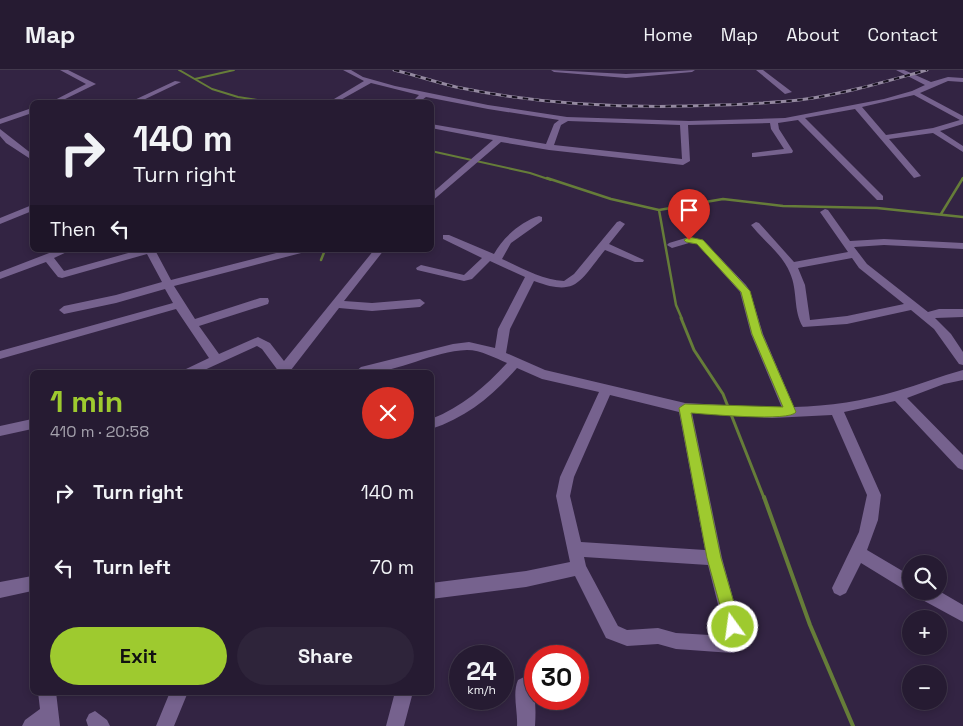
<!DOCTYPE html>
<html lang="en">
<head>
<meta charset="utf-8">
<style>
	:root { --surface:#261b32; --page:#2e243a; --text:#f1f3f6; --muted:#a4a1ac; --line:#42394d; --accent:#9eca2f }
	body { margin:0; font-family:"Space Grotesk",sans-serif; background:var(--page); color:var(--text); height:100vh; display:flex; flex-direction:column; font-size:19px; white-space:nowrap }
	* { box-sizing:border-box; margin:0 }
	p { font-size:16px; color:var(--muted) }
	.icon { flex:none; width:28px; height:28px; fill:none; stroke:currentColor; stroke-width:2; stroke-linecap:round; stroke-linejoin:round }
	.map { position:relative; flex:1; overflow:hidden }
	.side { position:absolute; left:30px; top:300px; width:404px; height:325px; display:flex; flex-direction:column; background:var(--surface); border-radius:8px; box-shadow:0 2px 8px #0003,0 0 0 1px var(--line) }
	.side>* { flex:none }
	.banner { position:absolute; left:30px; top:30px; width:404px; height:152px; border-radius:8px; box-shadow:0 2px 8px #0003,0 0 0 1px var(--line); background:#261b32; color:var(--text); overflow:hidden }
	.tools { position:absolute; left:902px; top:485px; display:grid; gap:10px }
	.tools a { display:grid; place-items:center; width:45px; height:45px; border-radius:50%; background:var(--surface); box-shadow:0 2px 8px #0003,0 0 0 1px var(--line); font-size:25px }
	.speed { position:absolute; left:449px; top:575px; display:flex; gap:10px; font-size:25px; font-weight:700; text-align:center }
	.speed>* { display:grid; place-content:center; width:65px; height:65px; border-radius:50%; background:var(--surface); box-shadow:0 2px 8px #0003,0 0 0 1px var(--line); line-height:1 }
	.speed small { font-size:12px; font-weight:400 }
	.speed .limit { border:8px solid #d22; background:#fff; color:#111 }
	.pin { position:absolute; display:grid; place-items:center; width:42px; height:42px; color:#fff; margin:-51px -21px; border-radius:50% 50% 50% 0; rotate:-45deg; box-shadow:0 0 5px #0007 }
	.pin .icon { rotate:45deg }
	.me { position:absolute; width:55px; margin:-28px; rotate:346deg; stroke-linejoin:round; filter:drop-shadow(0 0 4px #0008) }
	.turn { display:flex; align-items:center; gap:18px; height:105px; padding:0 20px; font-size:22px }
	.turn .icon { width:65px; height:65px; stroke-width:2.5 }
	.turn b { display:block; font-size:35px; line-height:42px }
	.then { display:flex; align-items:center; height:48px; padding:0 20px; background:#0003; gap:10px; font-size:19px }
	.round { display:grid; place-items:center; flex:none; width:52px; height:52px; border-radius:26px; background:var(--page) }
	.overview { display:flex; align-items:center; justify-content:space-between; height:85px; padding:0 20px }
	h1 { font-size:30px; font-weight:700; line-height:38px; color:var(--accent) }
	.cta { display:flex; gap:10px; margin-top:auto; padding:10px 20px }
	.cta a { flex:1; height:58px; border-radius:30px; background:var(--accent); color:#111; font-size:20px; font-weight:700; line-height:58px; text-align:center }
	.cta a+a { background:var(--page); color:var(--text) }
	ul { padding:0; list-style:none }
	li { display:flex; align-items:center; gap:15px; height:75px; padding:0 20px }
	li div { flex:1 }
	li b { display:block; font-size:19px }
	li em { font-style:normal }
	header { display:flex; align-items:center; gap:30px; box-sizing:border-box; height:70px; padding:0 25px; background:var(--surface); border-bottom:1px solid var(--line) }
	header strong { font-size:24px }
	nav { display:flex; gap:28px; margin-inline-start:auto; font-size:18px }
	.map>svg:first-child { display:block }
</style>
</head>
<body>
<header>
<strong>Map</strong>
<nav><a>Home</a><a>Map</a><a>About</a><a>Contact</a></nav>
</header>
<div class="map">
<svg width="963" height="656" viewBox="0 0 963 656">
	<rect width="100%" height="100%" fill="#332443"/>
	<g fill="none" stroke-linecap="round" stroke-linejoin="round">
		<!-- stream-far3 -->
		<path stroke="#667d39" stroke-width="2" d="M179 0 212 19 238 27 271 32
			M195 9 234 0
			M431 81 530 103 551 110
			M962 110 963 108"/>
		<!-- stream-far2 -->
		<path stroke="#667d39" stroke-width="2.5" d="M547 108 611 129 659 140 723 129 783 136 877 138 963 147
			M659 140 676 235 682 249
			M941 144 963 108
			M321 190 325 180"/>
		<!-- stream-far1 -->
		<path stroke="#667d39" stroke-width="3" d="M681 248 694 280 723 324 764 428"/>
		<!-- stream -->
		<path stroke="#667d39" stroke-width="4" d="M764 427 810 555 853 656"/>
		<!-- minor -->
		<path fill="#76628e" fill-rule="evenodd" d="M60 0H68L96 14 59 32H51L86 14Z
			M343 0H351L363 7 395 16 488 35 567 47 689 51 785 48 884 29 912 21 925 15 896 0H904L931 12 948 7 963 8V12L948 11 920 23 963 46V54L940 61 963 76V82L933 63 889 69 921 106 914 108 855 39 805 48 883 126V130H877L798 50 778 53 779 59 793 81 792 83 755 87H752V83L784 79 771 59 770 53 688 55 690 91 683 95 549 80 501 72 431 132V124L493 70 431 58V54L546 74 554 54 559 50 488 39 426 27 419 32H412L419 25 371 13 337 32H329L364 11ZM914 25 960 50 933 58 886 65 862 37ZM568 51 680 55 682 89 554 75 561 55Z
			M551 0 626 4 695 0 692 2 626 8 554 2Z
			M756 0H763L792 22 785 24Z
			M175 11 181 12 139 32H130Z
			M29 39H32V43L0 54V49Z
			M0 59 32 84V90L6 73 0 66Z
			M32 135V141L0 154V148Z
			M825 139 828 140 850 171 884 169 963 173V179L884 175 854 177 867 194 928 242 939 239H963V247L935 248 951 264 963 282V295L959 294 934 259 911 240 847 254 803 257C793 241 798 221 790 203 783 185 764 171 751 155L756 152 759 153 794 192 848 182 820 142ZM852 188 859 198 904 234 847 246 810 250 805 215 798 198Z
			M539 146 542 147V151L511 173 502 189C522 198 542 210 564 211L574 204 617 152 620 151 625 154 609 174 644 190 643 192H635L605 180C579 212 577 227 534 211L510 259 506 283 545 300 685 333 782 338 751 264 740 222 697 174 689 173 672 178 667 175 669 173 689 167 703 170 746 215 750 221 763 264 794 337C829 336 864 331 897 321 919 315 940 306 963 300V310L944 314 907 328 963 385V400L958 398 895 331 844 342 881 425 878 450 867 480 911 506V521H915L911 523 905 520 861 493 846 523 840 526 834 523 832 518 859 462 867 425 832 345 772 348 692 343 722 488 741 557 743 571 738 581 732 583 676 579 658 574 627 576 606 568 575 506 526 517 431 529V513L526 501 570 492 556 426 560 407 599 322 542 309 517 298C492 326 467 347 431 359V349C462 337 485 317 507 293 495 288 481 280 467 280 429 281 393 307 355 302L361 297 453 274 469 272 495 278 498 259 525 207 490 191 472 209 464 211 417 200 416 198 421 195 464 205 482 188 443 169V165H449L494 184C502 168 522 151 539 146ZM610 325 679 342 705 480 581 472 570 426 574 407ZM584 487 708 495 726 566 676 563 658 558 627 560 618 556 586 496Z
			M57 180H71L54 188 64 201 139 180H155L171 210 288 180H306L305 182 174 216 195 249 260 228H268L269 231 268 234 199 256 219 284 258 267 270 273 284 291 374 180H384L344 231 372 233 420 229 425 233 420 237 372 241 339 238 291 300 292 302H279L262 279 257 276 200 302H184L186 299 209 288 176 239 0 289V281L173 233 165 219 116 233 64 244 59 240 64 236 116 225 162 212 147 184 62 208 58 207 46 192 0 209V202Z
			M32 349V359L0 366V356Z
			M32 506V521L0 528V512Z
			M915 521H939L963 535V552L917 527Z
			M524 607 530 610C536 624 536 641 535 656H517C518 642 512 623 518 610Z
			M38 622H56L60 656H22L25 650 40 639Z
			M170 622H188L174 656H156Z
			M395 622H413L404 656H386Z
			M95 641 107 650 110 656H88L86 650 89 644Z"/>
		<!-- rail casing -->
		<g stroke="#9489a0" stroke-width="3">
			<path id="rail" d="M394 0C415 5 435 12 456 17 542 35 631 39 719 35 748 34 777 33 806 29 847 23 887 11 927 0"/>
		</g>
		<!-- rail -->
		<use href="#rail" stroke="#17111f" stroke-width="2" stroke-dasharray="5.5" stroke-linecap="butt"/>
	</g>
	<!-- route -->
	<path fill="#9eca2f" stroke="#67831f" d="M689 167 703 170 750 221 762 264 796 342C790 352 707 344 691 343L721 488 741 557 739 562 733 564 728 562 726 557 707 488 679 338 685 334 783 337 752 264 741 222 697 174 686 172 684 170Z"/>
</svg>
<div class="tools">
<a><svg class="icon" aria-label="search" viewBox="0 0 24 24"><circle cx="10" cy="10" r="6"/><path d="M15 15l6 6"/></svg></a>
<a>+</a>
<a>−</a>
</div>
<div class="speed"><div>24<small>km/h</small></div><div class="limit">30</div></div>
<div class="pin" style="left:689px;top:170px;background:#d93025"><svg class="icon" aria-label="arrive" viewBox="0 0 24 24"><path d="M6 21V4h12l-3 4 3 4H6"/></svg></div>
<svg class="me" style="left:733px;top:557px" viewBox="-20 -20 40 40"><circle r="17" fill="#9eca2f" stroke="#fff" stroke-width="3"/><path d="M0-11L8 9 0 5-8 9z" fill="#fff"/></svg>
<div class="banner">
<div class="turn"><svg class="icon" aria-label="right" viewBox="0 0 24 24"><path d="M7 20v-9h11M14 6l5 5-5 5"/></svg><div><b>140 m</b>Turn right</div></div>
<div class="then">Then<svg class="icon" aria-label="left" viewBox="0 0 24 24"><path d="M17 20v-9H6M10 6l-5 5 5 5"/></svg></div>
</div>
<section class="side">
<div class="overview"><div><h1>1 min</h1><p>410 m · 20:58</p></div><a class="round" style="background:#d93025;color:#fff"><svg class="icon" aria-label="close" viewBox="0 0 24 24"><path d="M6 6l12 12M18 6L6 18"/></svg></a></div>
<ul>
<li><svg class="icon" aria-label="right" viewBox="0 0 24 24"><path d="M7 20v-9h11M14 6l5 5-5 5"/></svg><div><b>Turn right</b></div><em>140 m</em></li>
<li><svg class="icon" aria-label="left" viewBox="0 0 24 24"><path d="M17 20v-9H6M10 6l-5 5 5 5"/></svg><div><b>Turn left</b></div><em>70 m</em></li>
</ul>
<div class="cta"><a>Exit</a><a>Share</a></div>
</section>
</div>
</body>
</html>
